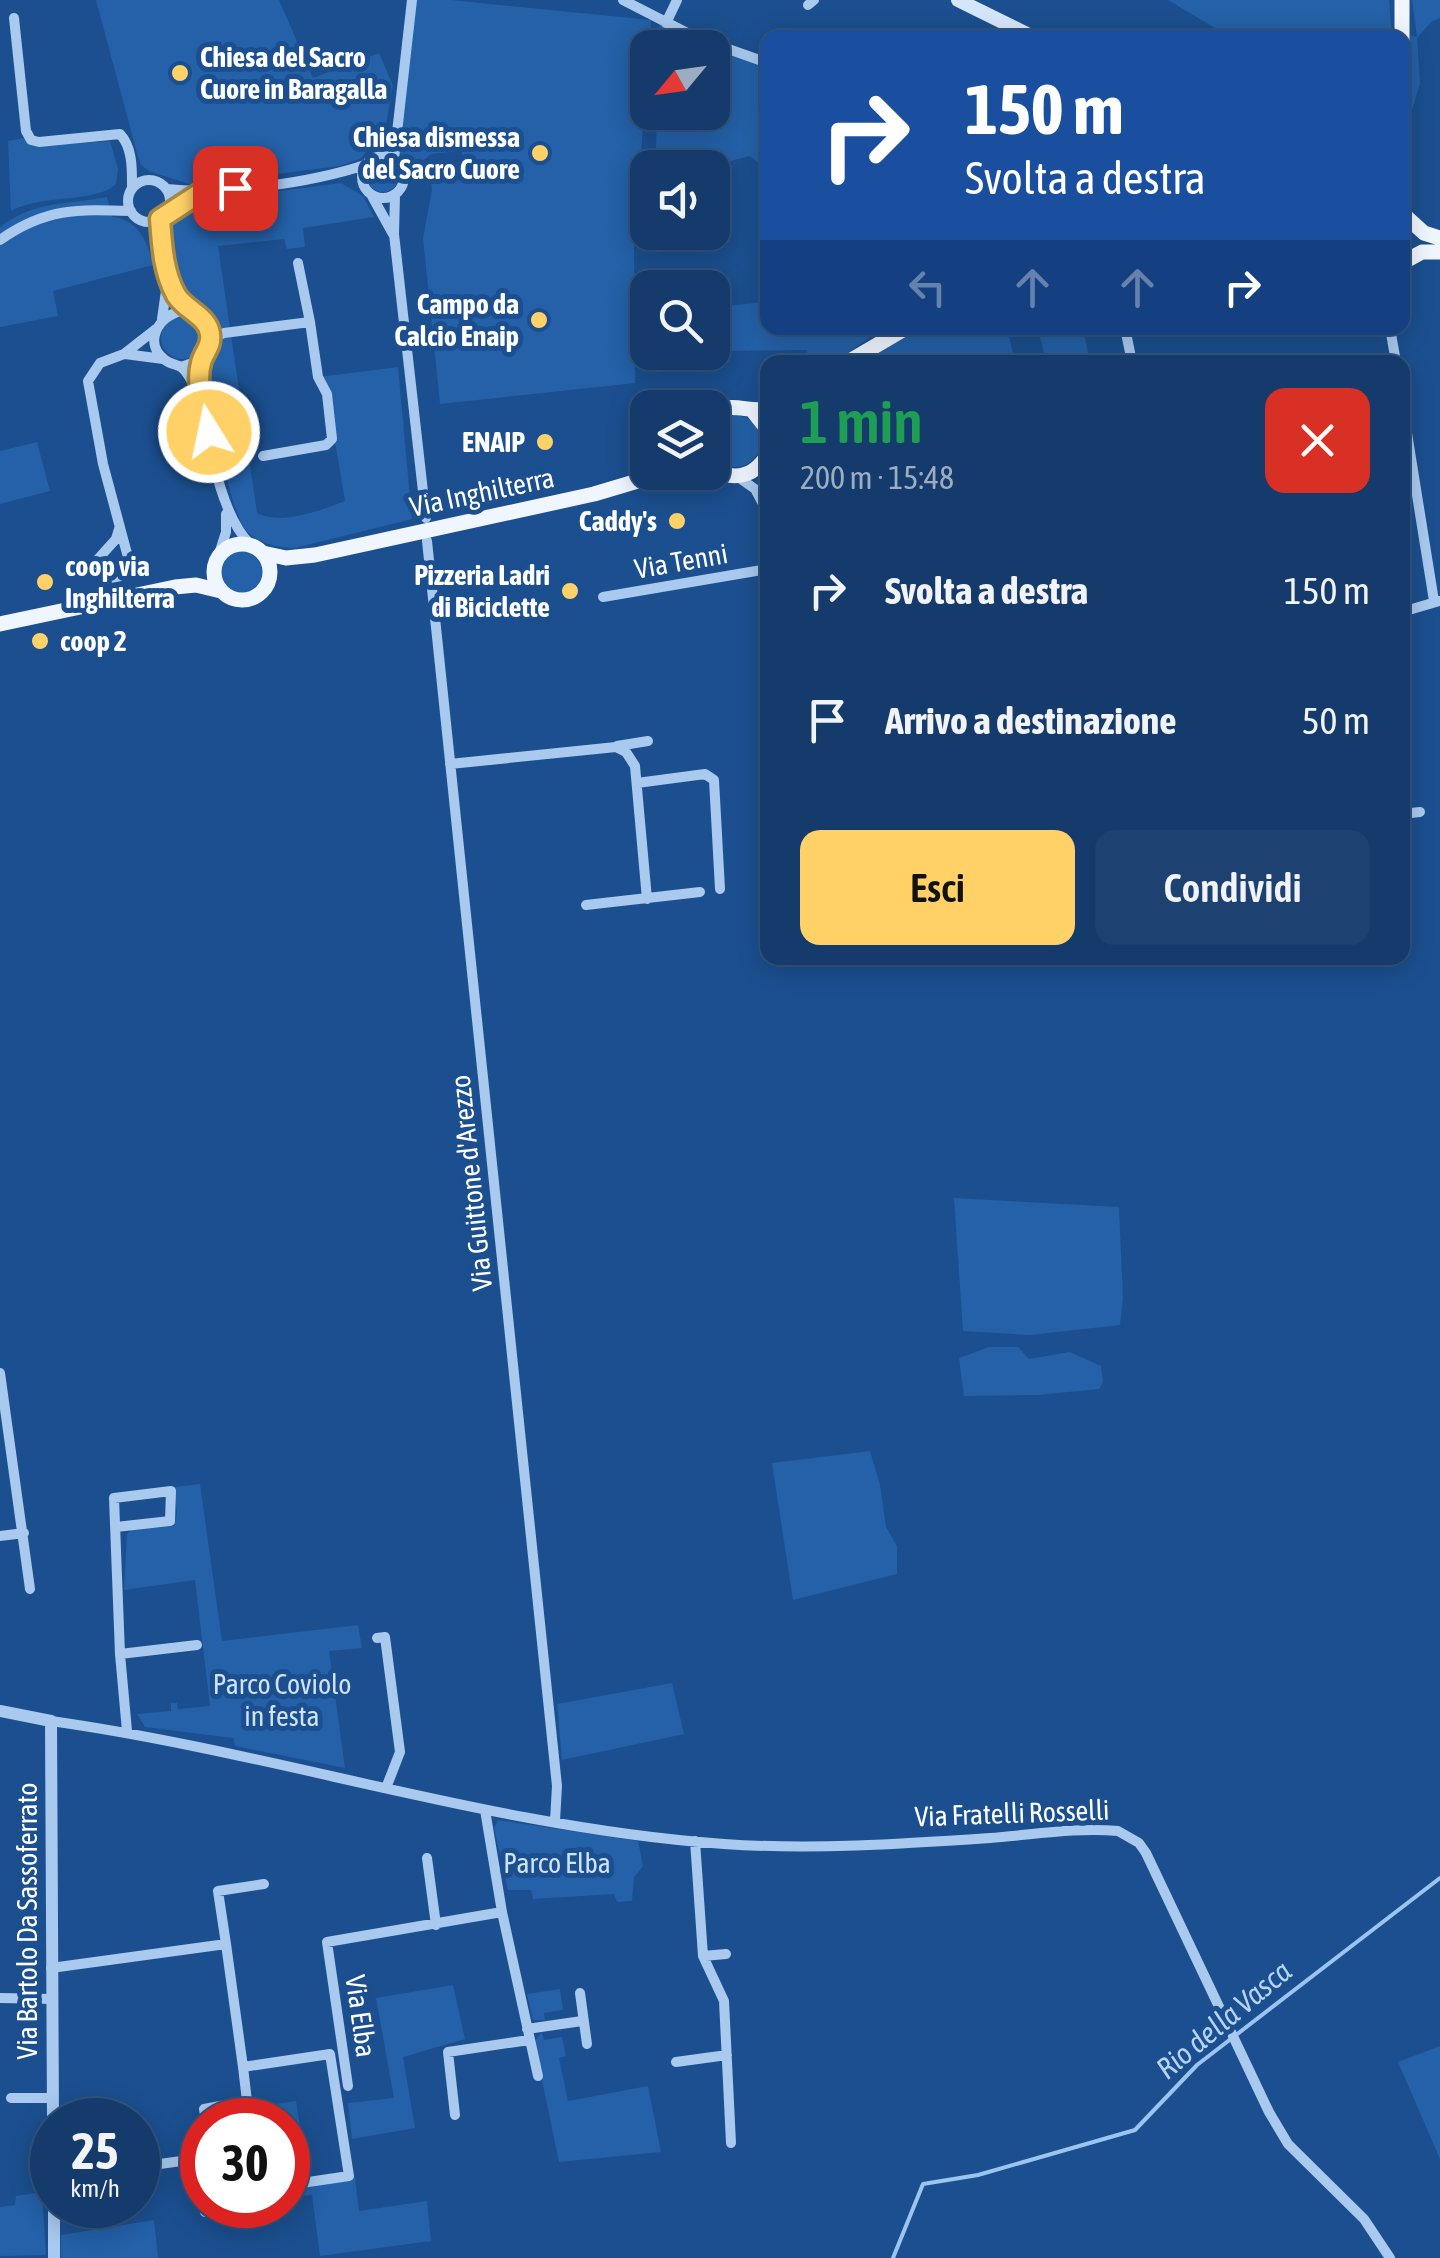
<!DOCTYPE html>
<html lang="it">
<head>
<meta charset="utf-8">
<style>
	:root { --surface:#143b6b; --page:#1d4271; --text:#f1f3f6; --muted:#9dadc1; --line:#33557e; --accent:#ffd166 }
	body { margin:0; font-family:"Asap Condensed",sans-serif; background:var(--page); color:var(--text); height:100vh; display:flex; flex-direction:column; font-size:38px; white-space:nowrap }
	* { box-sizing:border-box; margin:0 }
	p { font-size:32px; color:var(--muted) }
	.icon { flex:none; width:55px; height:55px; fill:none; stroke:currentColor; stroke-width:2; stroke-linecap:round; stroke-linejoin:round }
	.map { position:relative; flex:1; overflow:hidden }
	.sheet { position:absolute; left:760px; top:355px; width:650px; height:610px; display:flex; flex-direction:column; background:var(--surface); border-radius:20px; box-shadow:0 5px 25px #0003,0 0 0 2px var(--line) }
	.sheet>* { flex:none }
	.banner { position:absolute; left:760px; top:30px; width:650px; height:305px; border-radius:20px; box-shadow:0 5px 25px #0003,0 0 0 2px var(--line); background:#1a4fa0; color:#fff; overflow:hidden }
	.needle { width:65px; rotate:241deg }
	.controls { position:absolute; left:630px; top:30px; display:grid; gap:20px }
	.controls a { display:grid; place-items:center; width:100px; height:100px; border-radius:20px; background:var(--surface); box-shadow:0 5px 25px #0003,0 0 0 2px var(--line); font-size:50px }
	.speed { position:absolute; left:30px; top:2098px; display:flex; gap:20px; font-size:50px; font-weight:700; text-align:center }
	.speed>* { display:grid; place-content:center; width:130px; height:130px; border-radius:50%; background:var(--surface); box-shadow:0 5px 25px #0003,0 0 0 2px var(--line); line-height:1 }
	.speed small { font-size:25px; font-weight:400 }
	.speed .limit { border:15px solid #d22; background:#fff; color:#111 }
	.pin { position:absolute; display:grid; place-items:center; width:85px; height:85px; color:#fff; margin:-42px; border-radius:20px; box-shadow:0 5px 15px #0006 }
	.me { position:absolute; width:110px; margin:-55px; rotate:350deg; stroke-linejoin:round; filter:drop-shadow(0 0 8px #0008) }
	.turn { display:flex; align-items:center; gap:35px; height:210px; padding:0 40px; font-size:45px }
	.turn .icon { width:130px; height:130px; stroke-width:2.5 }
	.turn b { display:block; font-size:70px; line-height:85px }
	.lanes { display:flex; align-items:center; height:95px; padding:0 40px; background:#0003; justify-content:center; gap:50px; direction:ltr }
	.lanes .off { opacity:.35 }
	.round { display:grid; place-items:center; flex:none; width:105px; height:105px; border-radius:20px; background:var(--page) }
	.summary { display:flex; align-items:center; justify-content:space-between; height:170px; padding:0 40px }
	h1 { font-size:60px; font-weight:600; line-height:75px; color:#1e9e55 }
	.cta { display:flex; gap:20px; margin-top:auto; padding:20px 40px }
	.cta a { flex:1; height:115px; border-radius:20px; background:var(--accent); color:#111; font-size:40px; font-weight:600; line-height:115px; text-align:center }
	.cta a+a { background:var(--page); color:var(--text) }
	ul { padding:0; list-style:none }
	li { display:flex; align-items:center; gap:30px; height:130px; padding:0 40px }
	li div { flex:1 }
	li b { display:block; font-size:38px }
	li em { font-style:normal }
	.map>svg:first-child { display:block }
</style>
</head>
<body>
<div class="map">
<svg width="1440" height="2258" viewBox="0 0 1440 2258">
	<rect width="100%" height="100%" fill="#1b4f8f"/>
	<!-- green -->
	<path fill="#2461a8" d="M96 0H279L313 78 379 53 393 86 385 130 360 159 339 166 192 185 149 171 141 165 138 157Z
		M413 0H451L651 20 634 245 635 383 440 404 423 238 432 190 430 175 466 167 461 151 431 154 411 170 399 152Z
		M1168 0H1389L1392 37H1230Z
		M1412 0H1440V18L1431 22 1417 38 1420 83 1403 141V96L1409 65 1410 35 1417 37Z
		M660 20 767 63V161L761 165 750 156C701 168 701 175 656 148L657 113 712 112V48L657 47Z
		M23 138 34 146 110 141 118 169 116 184C98 203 41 194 11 211L8 141Z
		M367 176a16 16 0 1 1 32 0a16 16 0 1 1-32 0Z
		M341 183 363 196 374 217 303 228 305 247 287 249 284 239 218 246 257 513C281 526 321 510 345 501L327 394 318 377 398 367 412 519 295 548C276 548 257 543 245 529 230 510 213 412 206 383 207 368 221 355 220 340 218 314 196 311 184 292 173 274 168 244 170 224L177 214 202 201Z
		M107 197 112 217C138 219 148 242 153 265L53 291 58 316 0 327V227C36 200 65 205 107 197Z
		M767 302 768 328H883L835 362H804L808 358 807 350 726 351 721 343 718 311 723 306Z
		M161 338a21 21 0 1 1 42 0a21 21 0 1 1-42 0Z
		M918 328H1007L1015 362H859Z
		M1068 328 1083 329 1090 362H1046L1040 337 1043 332Z
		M709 441a26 26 0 1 1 52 0a26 26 0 1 1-52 0Z
		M37 442 50 491 0 504V451Z
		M220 572a21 21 0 1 1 42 0a21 21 0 1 1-42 0Z
		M954 1198 1119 1207 1123 1298 1120 1325 1030 1335 963 1331Z
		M989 1347H1018L1029 1359 1070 1352 1101 1366 1103 1382 1099 1389 1038 1395 964 1396 959 1358Z
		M870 1451 880 1485 886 1527 897 1546V1574L793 1600 772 1463Z
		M200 1484 222 1641 358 1625 362 1648 329 1651 345 1768 235 1746 233 1738 145 1727 137 1714 171 1711V1703H177L178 1709 210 1706 195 1580 124 1590 127 1534 131 1530 174 1526 177 1514 174 1487Z
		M672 1683 684 1734 562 1760 557 1704Z
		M498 1820 638 1841 643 1866 634 1877 632 1901 617 1902 614 1894 533 1899 531 1890H508L494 1828Z
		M453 1985 465 2039 403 2057 415 2128 352 2139 348 2103 394 2098 376 1998Z
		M560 1989 563 2010 544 2013 545 2020H533L527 1994Z
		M542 2032 544 2040 562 2037 566 2056 559 2058 568 2101 648 2086 661 2152 559 2162 534 2042Z
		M1440 2046V2159L1398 2062Z
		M296 2101 302 2141 288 2143V2120H247L246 2108Z
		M349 2176 355 2177 359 2211 427 2201 431 2241 320 2256 312 2195 288 2197V2185Z
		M42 2192 46 2255 0 2256V2207L15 2205 16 2196Z
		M154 2220 158 2258H61V2235Z"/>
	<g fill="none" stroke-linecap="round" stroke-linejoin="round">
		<!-- stream -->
		<path stroke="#9cc4f0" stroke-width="4" d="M893 2258 923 2184 978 2175 1135 2130 1197 2065 1440 1878"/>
		<!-- minor -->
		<path stroke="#a9c9ee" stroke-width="10" d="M623 0 697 38 768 63
			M808 5 814 0
			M14 18 26 131 31 140 39 142 120 134C133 148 132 170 132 188
			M666 23 677 0
			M362 177a21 21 0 1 1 42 0a21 21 0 1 1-42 0Z
			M394 159 412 0
			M128 201a21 21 0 1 1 42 0a21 21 0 1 1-42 0Z
			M167 189C224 195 310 183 365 165
			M395 195 394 234 426 518
			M372 196 393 234
			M168 211 199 193
			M160 219 168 277 162 319
			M0 240C45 208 78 209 131 211
			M170 282 188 311
			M1125 328 1132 362
			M1390 328 1396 362
			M211 339 224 333 310 322 298 263
			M125 354 163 359
			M201 360C199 407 217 512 250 544
			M181 367 201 360 211 339 203 320 181 311C158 316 143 343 165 360 170 364 176 364 181 367 190 373 197 393 202 403
			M1402 402 1434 601
			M263 456 326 445 332 439 327 394 318 377 310 322
			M766 458 768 515
			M738 477 755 489 763 504
			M119 529 116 539 98 559 100 570 110 578 121 576 129 561 103 464 88 381 100 363 124 354 156 329
			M427 541 557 1786 555 1821
			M219 554 226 532V514
			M603 597 768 569
			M1402 612 1439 601
			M617 746 648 741
			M450 764 616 747 626 752 635 766 647 899
			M637 783 705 774 714 780 720 889
			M1402 814 1420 812
			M586 905 700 892
			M0 1373 30 1589
			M116 1527 170 1521 171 1491 114 1498 120 1654 127 1731
			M0 1536 24 1533
			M377 1638 385 1637 400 1752 386 1788
			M120 1654 197 1645
			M51 1721C277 1753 495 1828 724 1844 811 1850 902 1844 990 1838 1032 1835 1076 1827 1118 1831L1139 1843 1146 1853 1269 2112 1288 2144 1364 2219 1390 2258
			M485 1810 502 1912 538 2076
			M695 1841 703 1956 724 2001 731 2143
			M427 1858 436 1925
			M226 1944 218 1891 264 1884
			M703 1956 726 1954
			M51 1968 226 1944 243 2067 330 2054 349 2176 288 2185
			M580 1993 587 2044
			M0 1998 52 1999
			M527 2029 582 2021
			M676 2062 727 2055
			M348 2086 327 1942 502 1912
			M11 2098H53
			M455 2115 448 2052 529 2040
			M206 2120 204 2109 247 2101 243 2067
			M138 2167 196 2159 202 2189
			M204 2205 205 2212 245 2207"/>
		<!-- tertiary -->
		<path stroke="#a9c9ee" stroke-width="12" d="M0 1711 51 1721 53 2120
			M54 2205V2258"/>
		<!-- secondary -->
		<path stroke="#d6e6fa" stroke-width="14" d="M958 0 1035 38"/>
		<!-- primary -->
		<path stroke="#f0f6ff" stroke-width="15" d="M1402 0V56
			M1402 213 1424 233 1440 238
			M1402 263 1422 252H1440
			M848 362 906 328
			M752 410 768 430
			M712 413C733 401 747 413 768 409
			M712 469C735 482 755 476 768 454
			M214 572a28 28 0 1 1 56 0a28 28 0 1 1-56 0Z
			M263 553 286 558 315 555 594 494 668 472
			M0 624 175 587 196 585 221 591"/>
	</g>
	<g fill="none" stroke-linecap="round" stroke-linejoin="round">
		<!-- route casing -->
		<g stroke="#a68842" stroke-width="25">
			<path id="route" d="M209 432C205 412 195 384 201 363 203 353 212 347 210 334 208 316 185 310 176 295 163 271 162 245 160 219L200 193 235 188"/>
		</g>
		<!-- route -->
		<use href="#route" stroke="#ffd166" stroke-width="18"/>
	</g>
	<!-- markers -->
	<g fill="#ffd166" stroke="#1b4f8f" stroke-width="4">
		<circle cx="180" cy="73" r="10"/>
		<circle cx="540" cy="153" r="10"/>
		<circle cx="539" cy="320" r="10"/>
		<circle cx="545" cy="442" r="10"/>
		<circle cx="677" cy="521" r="10"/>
		<circle cx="45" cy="582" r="10"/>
		<circle cx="570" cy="591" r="10"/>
		<circle cx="40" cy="641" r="10"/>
	</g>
	<g text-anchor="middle" stroke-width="10" stroke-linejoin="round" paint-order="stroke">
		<!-- poi labels -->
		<g font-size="28" font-weight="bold" fill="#fff" stroke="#1b4f8f" text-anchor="end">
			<text x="200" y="67" text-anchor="start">Chiesa del Sacro<tspan x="200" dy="32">Cuore in Baragalla</tspan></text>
			<text x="520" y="147">Chiesa dismessa<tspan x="520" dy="32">del Sacro Cuore</tspan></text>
			<text x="519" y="314">Campo da<tspan x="519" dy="32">Calcio Enaip</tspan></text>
			<text x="525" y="452">ENAIP</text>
			<text x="657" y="531">Caddy's</text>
			<text x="65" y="576" text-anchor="start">coop via<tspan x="65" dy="32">Inghilterra</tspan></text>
			<text x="550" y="585">Pizzeria Ladri<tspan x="550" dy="32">di Biciclette</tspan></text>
			<text x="60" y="651" text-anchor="start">coop 2</text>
		</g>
		<!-- street labels -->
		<g font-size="28" fill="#fff" stroke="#1b4f8f">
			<text transform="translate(482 492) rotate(-12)" y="10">Via Inghilterra</text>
			<text transform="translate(681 561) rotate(-10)" y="10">Via Tenni</text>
			<text transform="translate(471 1183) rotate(-96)" y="10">Via Guittone d'Arezzo</text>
			<text transform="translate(1012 1813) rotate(-2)" y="10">Via Fratelli Rosselli</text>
			<text transform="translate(27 1921) rotate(-90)" y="10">Via Bartolo Da Sassoferrato</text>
			<text transform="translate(361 2016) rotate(82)" y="10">Via Elba</text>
		</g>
		<!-- park labels -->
		<g font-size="28" fill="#cfe3fa" stroke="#1b4f8f">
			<text x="282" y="1694">Parco Coviolo<tspan x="282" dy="32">in festa</tspan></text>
			<text x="557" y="1873">Parco Elba</text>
		</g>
		<!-- water labels -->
		<g font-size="30" font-style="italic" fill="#b5d3f5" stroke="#1b4f8f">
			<text transform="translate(1224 2020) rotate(-40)" y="10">Rio della Vasca</text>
		</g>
	</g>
</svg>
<div class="controls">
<a><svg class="needle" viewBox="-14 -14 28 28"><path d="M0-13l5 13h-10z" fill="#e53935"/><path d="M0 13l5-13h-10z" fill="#9dadc1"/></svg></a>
<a><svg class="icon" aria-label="sound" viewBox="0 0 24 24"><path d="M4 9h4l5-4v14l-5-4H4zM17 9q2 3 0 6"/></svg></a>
<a><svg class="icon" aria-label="search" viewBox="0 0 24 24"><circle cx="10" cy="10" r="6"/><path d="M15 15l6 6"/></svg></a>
<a><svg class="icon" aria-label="layers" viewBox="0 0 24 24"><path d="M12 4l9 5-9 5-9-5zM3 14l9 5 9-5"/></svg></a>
</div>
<div class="speed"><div>25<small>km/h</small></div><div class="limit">30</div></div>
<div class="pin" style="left:235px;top:188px;background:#d93025"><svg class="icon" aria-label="arrive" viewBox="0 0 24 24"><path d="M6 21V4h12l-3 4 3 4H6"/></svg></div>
<svg class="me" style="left:209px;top:432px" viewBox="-20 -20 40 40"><circle r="17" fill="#ffd166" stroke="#fff" stroke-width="3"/><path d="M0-11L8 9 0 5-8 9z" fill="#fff"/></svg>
<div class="banner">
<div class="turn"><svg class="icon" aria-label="right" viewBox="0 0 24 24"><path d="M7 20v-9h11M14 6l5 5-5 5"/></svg><div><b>150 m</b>Svolta a destra</div></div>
<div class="lanes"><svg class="icon off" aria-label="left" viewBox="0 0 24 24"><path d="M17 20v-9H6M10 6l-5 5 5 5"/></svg><svg class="icon off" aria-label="ahead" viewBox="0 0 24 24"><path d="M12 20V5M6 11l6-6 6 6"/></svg><svg class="icon off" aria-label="ahead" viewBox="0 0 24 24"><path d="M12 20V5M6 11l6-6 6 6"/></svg><svg class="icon" aria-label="right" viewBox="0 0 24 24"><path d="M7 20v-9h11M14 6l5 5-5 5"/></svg></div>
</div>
<section class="sheet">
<div class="summary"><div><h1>1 min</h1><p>200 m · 15:48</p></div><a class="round" style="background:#d93025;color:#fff"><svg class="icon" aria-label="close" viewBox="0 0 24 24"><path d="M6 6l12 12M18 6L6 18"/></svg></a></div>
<ul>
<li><svg class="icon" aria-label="right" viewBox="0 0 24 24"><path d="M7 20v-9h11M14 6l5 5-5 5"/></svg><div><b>Svolta a destra</b></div><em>150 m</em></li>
<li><svg class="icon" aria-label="arrive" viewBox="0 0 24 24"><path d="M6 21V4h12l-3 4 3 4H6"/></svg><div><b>Arrivo a destinazione</b></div><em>50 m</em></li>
</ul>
<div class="cta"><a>Esci</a><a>Condividi</a></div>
</section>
</div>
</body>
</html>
